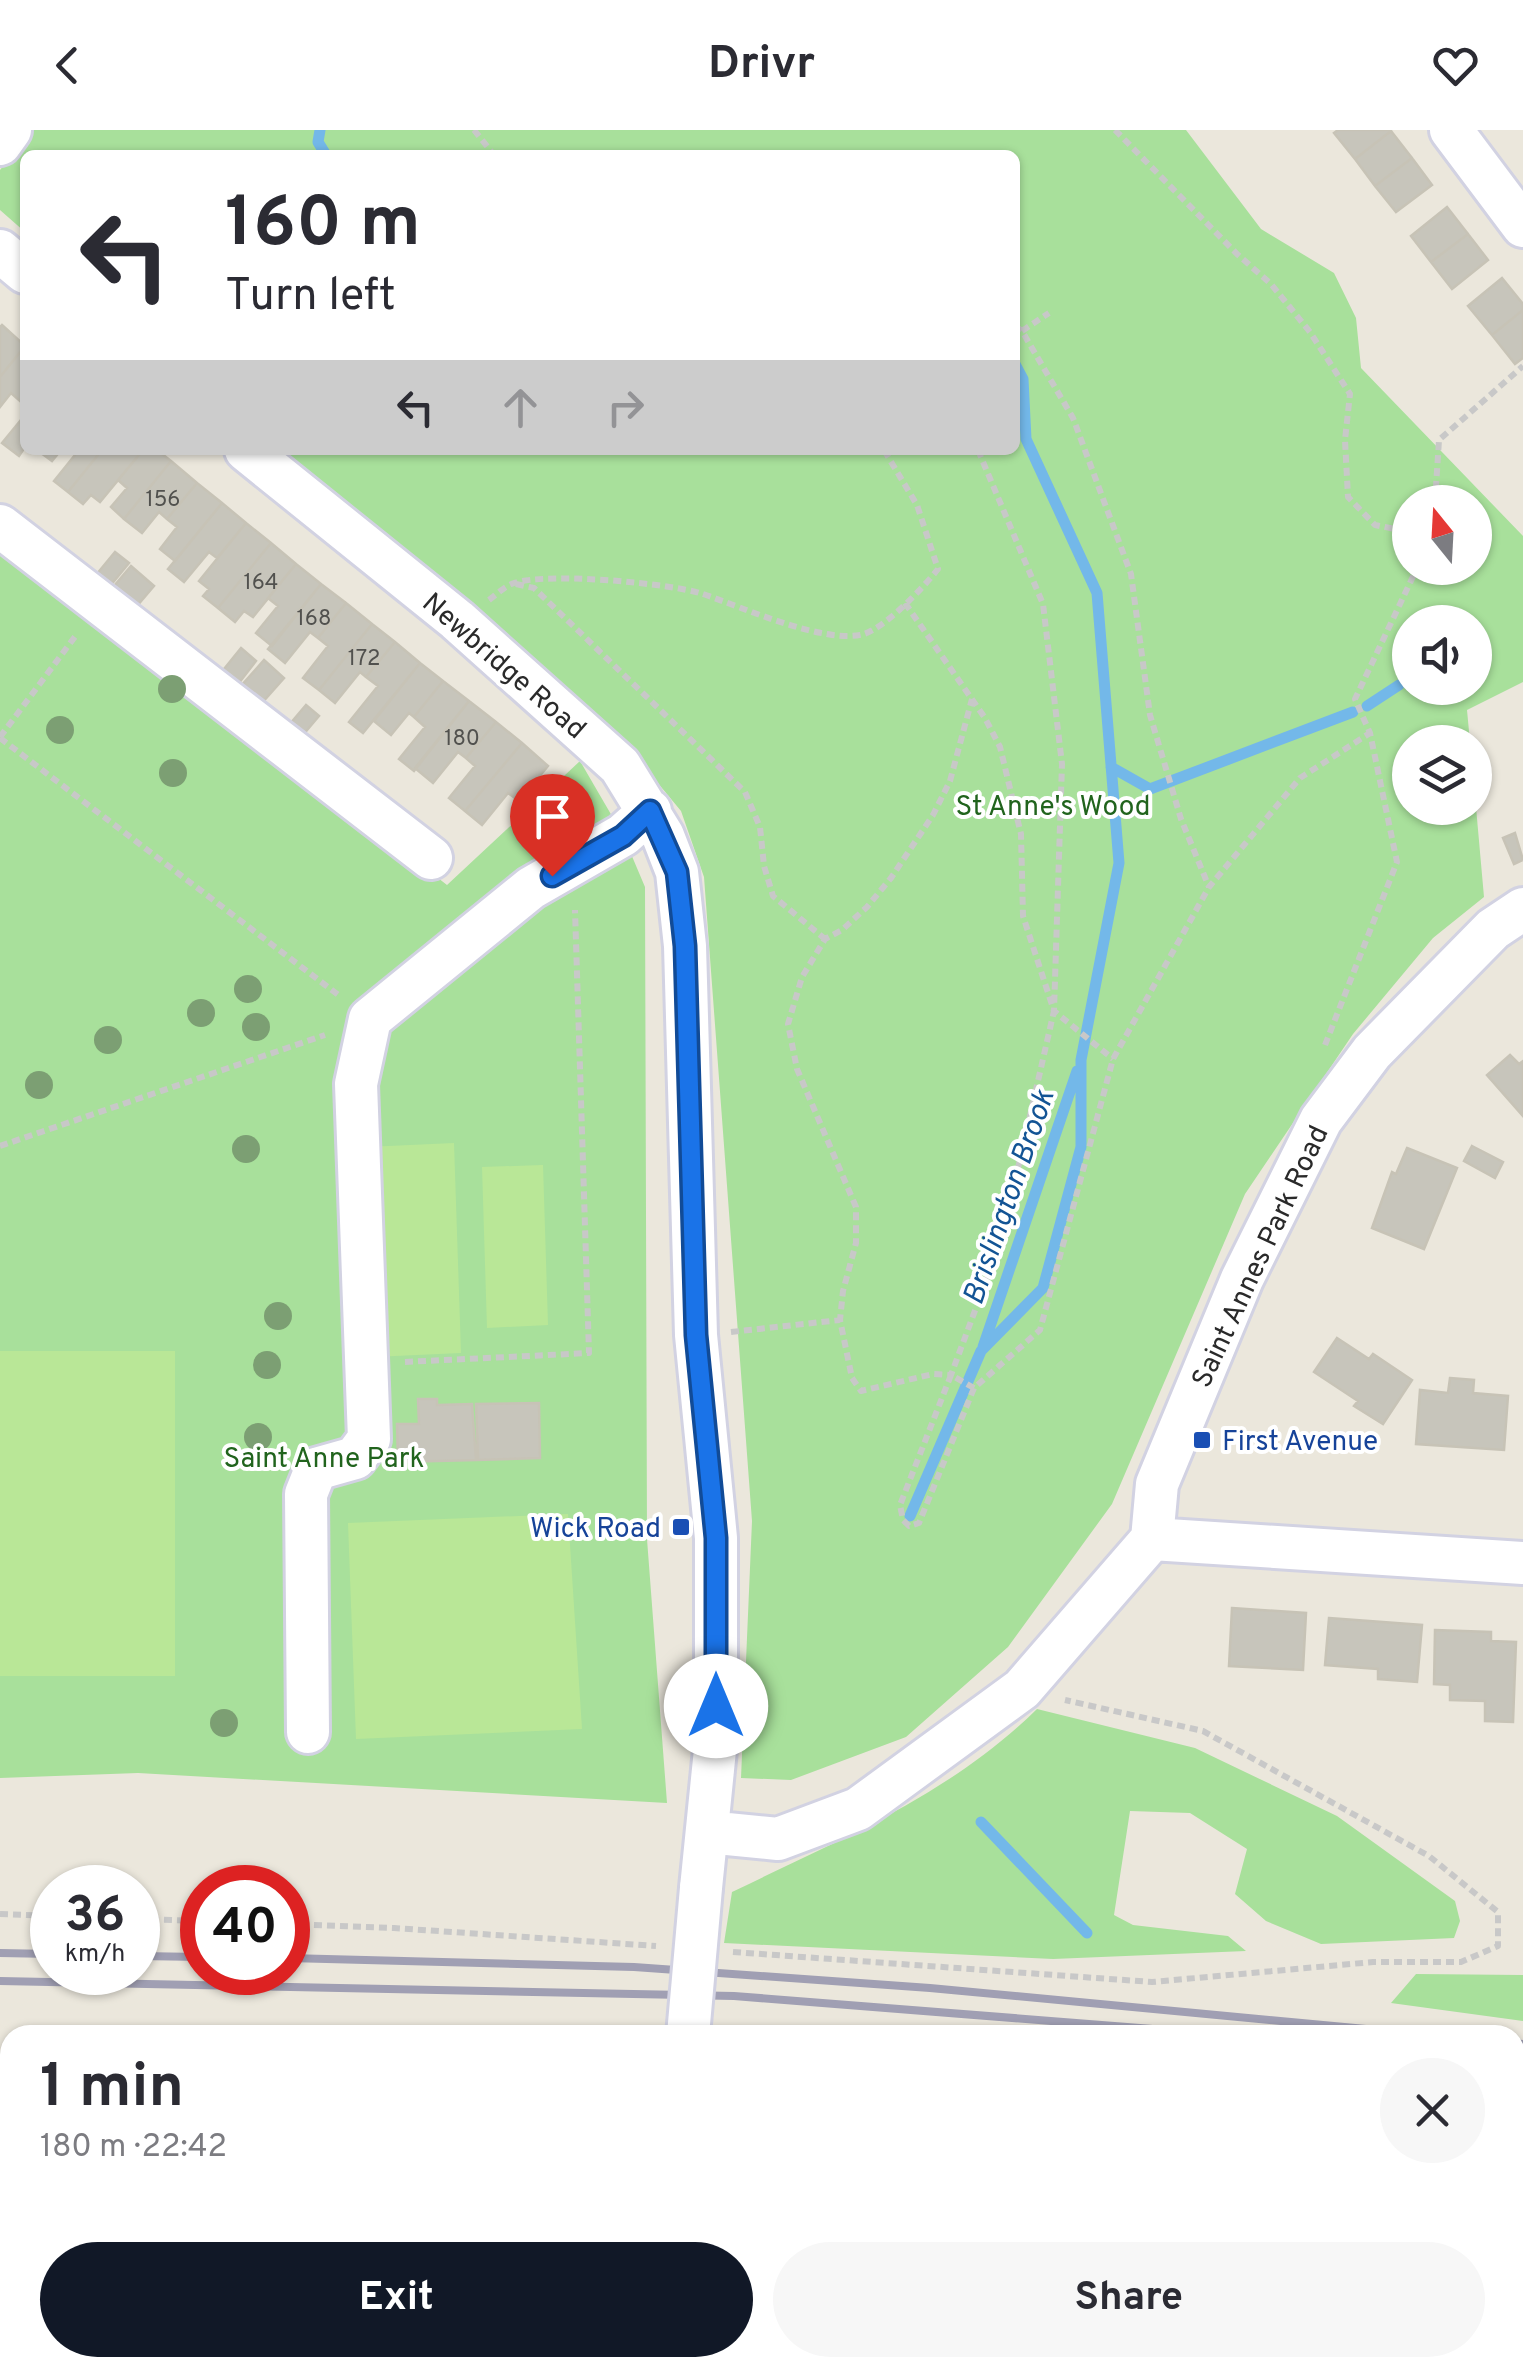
<!DOCTYPE html>
<html lang="en">
<head>
<meta charset="utf-8">
<style>
	:root { --surface:#fff; --page:#f7f7f7; --text:#2b2b33; --muted:#7c7c81; --accent:#111827 }
	body { margin:0; font-family:Overpass,sans-serif; background:var(--page); color:var(--text); height:100vh; display:flex; flex-direction:column; font-size:38px; white-space:nowrap }
	* { box-sizing:border-box; margin:0 }
	p { font-size:32px; color:var(--muted) }
	.icon { flex:none; width:55px; height:55px; fill:none; stroke:currentColor; stroke-width:2; stroke-linecap:round; stroke-linejoin:round }
	.map { position:relative; flex:1; overflow:hidden }
	.sheet { position:absolute; left:0px; top:1895px; width:1525px; height:352px; display:flex; flex-direction:column; background:var(--surface); border-radius:30px 30px 0 0; box-shadow:0 2px 8px #0004 }
	.sheet>* { flex:none }
	.banner { position:absolute; left:20px; top:20px; width:1000px; height:305px; border-radius:15px; box-shadow:0 2px 8px #0004; background:#fff; color:var(--text); overflow:hidden }
	.needle { width:65px; rotate:342deg }
	.buttons { position:absolute; left:1392px; top:355px; display:grid; gap:20px }
	.buttons a { display:grid; place-items:center; width:100px; height:100px; border-radius:50%; background:var(--surface); box-shadow:0 2px 8px #0004; font-size:50px }
	.speed { position:absolute; left:30px; top:1735px; display:flex; gap:20px; font-size:50px; font-weight:700; text-align:center }
	.speed>* { display:grid; place-content:center; width:130px; height:130px; border-radius:50%; background:var(--surface); box-shadow:0 2px 8px #0004; line-height:1 }
	.speed small { font-size:25px; font-weight:400 }
	.speed .limit { border:15px solid #d22; background:#fff; color:#111 }
	.pin { position:absolute; display:grid; place-items:center; width:85px; height:85px; color:#fff; margin:-102px -42px; border-radius:50% 50% 50% 0; rotate:-45deg; box-shadow:0 0 10px #0007 }
	.pin .icon { rotate:45deg }
	.me { position:absolute; width:110px; margin:-55px; rotate:0deg; stroke-linejoin:round; filter:drop-shadow(0 0 8px #0008) }
	.turn { display:flex; align-items:center; gap:35px; height:210px; padding:0 40px; font-size:45px }
	.turn .icon { width:130px; height:130px; stroke-width:2.5 }
	.turn b { display:block; font-size:70px; line-height:85px }
	.lanes { display:flex; align-items:center; height:95px; padding:0 40px; background:#0003; justify-content:center; gap:50px; direction:ltr }
	.lanes .off { opacity:.35 }
	.round { display:grid; place-items:center; flex:none; width:105px; height:105px; border-radius:52px; background:var(--page) }
	.head { display:flex; align-items:center; justify-content:space-between; height:170px; padding:0 40px }
	h1 { font-size:60px; font-weight:700; line-height:75px }
	.button { display:flex; gap:20px; margin-top:auto; padding:20px 40px }
	.button a { flex:1; height:115px; border-radius:60px; background:var(--accent); color:#fff; font-size:40px; font-weight:700; line-height:115px; text-align:center }
	.button a+a { background:var(--page); color:var(--text) }
	header { display:flex; justify-content:space-between; align-items:center; height:130px; padding:0 40px; background:var(--surface); font-size:45px; font-weight:700 }
	.map>svg:first-child { display:block }
</style>
</head>
<body>
<header><svg class="icon" aria-label="back" viewBox="0 0 24 24"><path d="M15 5l-7 7 7 7"/></svg>Drivr<svg class="icon" aria-label="heart" viewBox="0 0 24 24"><path d="M12 20l-8-8c-3-5 5-10 8-4 3-6 11-1 8 4z"/></svg></header>
<div class="map">
<svg width="1523" height="2247" viewBox="0 0 1523 2247">
	<rect width="100%" height="100%" fill="#ebe7dc"/>
	<!-- green -->
	<path fill="#a8e09b" fill-rule="evenodd" d="M32 0H1186L1261 99 1334 143 1356 188 1361 238 1523 406V552L1467 580 1470 612H1410V678H1475V666L1484 767 1433 808 1353 904 1245 1064 1112 1374 1008 1517 906 1607 791 1650 741 1648 752 1391 704 747 681 681 652 646 277 320H1015V25H25V102L0 80V40ZM1410 372H1475V438H1410ZM1410 492H1475V558H1410Z
		M0 407 447 755 580 631 623 705 645 757 647 1409 667 1673 138 1643 0 1648Z
		M1037 1579 1195 1618 1337 1686 1455 1771 1460 1791 1454 1808 1321 1814 1266 1791 1235 1764 1247 1719 1190 1683 1130 1681 1114 1785 1133 1795 1228 1806 1246 1821 1053 1829 724 1813 732 1762C839 1710 951 1664 1037 1579Z
		M1416 1844 1523 1845V1891L1391 1873Z
		M1515 1999 1523 2000V2243L1497 2241 1496 2238H1515Z
		M864 2238H935L949 2247H860Z"/>
	<!-- pitch -->
	<path fill="#b9e797" d="M454 1013 461 1223 373 1227 366 1017Z
		M543 1035 548 1195 487 1198 482 1037Z
		M0 1221H175V1546H0Z
		M568 1384 582 1599 356 1609 348 1393Z"/>
	<g fill="none" stroke-linecap="round" stroke-linejoin="round">
		<!-- stream -->
		<path stroke="#73b8e9" stroke-width="11" d="M320 0 318 12 326 25
			M1367 576 1399 555
			M1111 637 1150 659 1353 582
			M983 1217 1077 941
			M910 1386 981 1221 1043 1158 1081 1017V930L1119 733 1097 463 1026 309 1023 249 1015 234
			M981 1692 1087 1803
			M1515 2112 1523 2115"/>
	</g>
	<!-- building -->
	<path fill="#c7c5bb" stroke="#c7c3b6" stroke-width="2.5" d="M1338 0H1390L1391 1 1355 29 1334 3Z
		M1391 1 1412 28 1375 56 1355 29Z
		M1412 28 1432 55 1396 82 1375 56Z
		M1447 77 1468 104 1431 132 1411 106Z
		M1468 104 1488 130 1452 159 1431 132Z
		M1502 148 1523 174V180L1492 205 1468 176Z
		M1523 180V228L1515 234 1492 205Z
		M2 195 25 216 0 247V197Z
		M25 216V265L20 271 11 263 0 277V247Z
		M25 285V317L19 326 2 313Z
		M37 320H61L52 331Z
		M79 320H102L68 362 54 351Z
		M102 320H143L100 372 91 365 83 374 68 362Z
		M143 320H157L171 331 124 389 111 377 127 358 118 350Z
		M171 331 197 353 167 389 159 382 142 403 124 389Z
		M197 353 222 373 175 431 160 419 177 397 167 389Z
		M222 373 246 393 217 428 209 422 184 452 168 439Z
		M246 393 271 413 218 478 203 466 209 459 199 451Z
		M271 413 296 434 253 487 244 481 235 492 218 478Z
		M115 422 129 433 110 456 96 445Z
		M296 434 321 454 272 516 256 503 278 476 268 468Z
		M131 436 154 456 131 483 108 463Z
		M321 454 346 473 318 508 310 502 285 533 268 519Z
		M346 473 372 494 319 560 303 548 328 516 318 508Z
		M372 494 395 512 366 547 360 542 335 573 319 560Z
		M395 512 420 533 363 603 349 592 378 556 366 547Z
		M241 518 256 531 238 554 216 549Z
		M264 530 284 548 261 574 241 556Z
		M420 533 443 551 414 587 409 583 391 605 374 591Z
		M443 551 469 571 414 641 399 629 425 597 414 587Z
		M469 571 496 592 466 628 458 622 433 653 415 638Z
		M306 575 319 586 302 606 289 595Z
		M496 592 522 613 465 681 449 668 475 636 466 628Z
		M522 613 548 636 519 671 508 663 482 695 465 681Z
		M1515 703 1523 730 1514 734 1503 708Z
		M1510 925 1519 934 1523 931V986L1487 945Z
		M1472 1016 1503 1032 1495 1048 1464 1031Z
		M1407 1018 1457 1038 1424 1119 1372 1098 1392 1042 1396 1044Z
		M1337 1208 1369 1229 1373 1224 1412 1250 1383 1294 1354 1276 1358 1271 1314 1242Z
		M1450 1248 1474 1250 1473 1263 1508 1266 1504 1320 1416 1314 1420 1260 1448 1263Z
		M418 1269H437V1275L472 1274 476 1330 398 1332 397 1294H419Z
		M539 1273 540 1328 478 1330 476 1274Z
		M1232 1478 1306 1483 1303 1540 1229 1536Z
		M1329 1488 1422 1495 1417 1552 1378 1549V1539L1325 1535Z
		M1435 1500 1491 1502V1511L1516 1512 1513 1592 1485 1591V1571L1450 1570V1555L1434 1554Z
		M0 2109H6V2133H10V2187H0Z
		M1309 2238H1343L1381 2243 1380 2247H1319L1308 2245Z
		M1282 2240 1308 2245 1319 2247H1281Z"/>
	<g fill="none" stroke-linecap="round" stroke-linejoin="round">
		<!-- minor casing -->
		<g stroke="#d2d2e2" stroke-width="48">
			<path id="minor" d="M1451 0 1523 96
				M0 14 10 0
				M0 121 25 142
				M246 320 457 490 620 636 663 706 677 742 685 816 696 1205 716 1408V1610L701 1758
				M0 396 431 728
				M1152 1409 1523 1433
				M308 1602 306 1364 316 1339 355 1328 369 1309 356 954 370 889 531 758 623 705 650 681
				M707 1702 778 1709 858 1679 1022 1559 1152 1409 1157 1354 1242 1149 1321 990 1372 922 1493 799 1523 779
				M643 2247 644 2238
				M1007 2247 1081 2238"/>
		</g>
		<!-- path -->
		<path stroke="#c8c8c8" stroke-width="6" stroke-dasharray="8 5" stroke-linecap="butt" d="M474 0 494 25
			M1115 0 1237 124 1271 154 1310 202 1350 264 1345 310 1348 367 1375 395 1410 402
			M1015 196 1022 201 1073 288 1131 444 1150 585 1181 689 1209 757
			M1022 201 1049 183
			M978 320 1043 474 1062 634 1054 881 1113 929
			M1435 372 1439 310 1523 236
			M516 454 534 458 745 662 760 697 764 736 773 766 825 809
			M489 470C497 464 505 456 514 453 548 442 669 453 703 464 742 477 825 515 864 504 886 497 924 457 938 439L917 375 884 320
			M905 473 985 588 1000 617 1021 704 1023 786 1054 881 1002 1108 951 1245 933 1244 861 1261 852 1248 840 1190 843 1161 856 1113V1077L797 939 788 894 802 847 825 809 842 800 867 777 891 748 933 685 950 651 972 569
			M0 607 77 504
			M0 608 341 867
			M1325 915 1397 732 1370 603 1355 569 1417 438
			M0 1016 325 905
			M731 1202 840 1190
			M405 1232 589 1223 575 780
			M974 1258 951 1245 900 1375 903 1390 909 1396 919 1393 974 1258 1040 1200 1113 929 1209 757 1300 648 1370 603
			M0 1784 52 1786
			M138 1789 202 1791
			M288 1794 394 1798 656 1816
			M733 1822 1152 1852 1373 1832H1461L1498 1816V1782L1429 1726 1203 1601 1065 1570
			M1515 2233 1523 2234"/>
		<!-- minor -->
		<use href="#minor" stroke="#fff" stroke-width="42"/>
		<!-- rail -->
		<path stroke="#a09fb3" stroke-width="8" d="M0 1823 52 1824
			M138 1826 202 1827
			M288 1828 634 1837 930 1858 1430 1905
			M0 1851 734 1866 1229 1905
			M1515 1913 1523 1914
			M1515 1935 1523 1936"/>
		<!-- minor-bridge casing -->
		<g stroke="#d2d2e2" stroke-width="48" stroke-linecap="butt">
			<path id="minor-bridge" d="M688 1905 701 1758"/>
		</g>
		<!-- minor-bridge -->
		<use href="#minor-bridge" stroke="#fff" stroke-width="42"/>
	</g>
	<!-- trees -->
	<g fill="#7c9f73">
		<circle cx="172" cy="559" r="14"/>
		<circle cx="60" cy="600" r="14"/>
		<circle cx="173" cy="643" r="14"/>
		<circle cx="248" cy="859" r="14"/>
		<circle cx="201" cy="883" r="14"/>
		<circle cx="256" cy="897" r="14"/>
		<circle cx="108" cy="910" r="14"/>
		<circle cx="39" cy="955" r="14"/>
		<circle cx="246" cy="1019" r="14"/>
		<circle cx="278" cy="1186" r="14"/>
		<circle cx="267" cy="1235" r="14"/>
		<circle cx="258" cy="1307" r="14"/>
		<circle cx="224" cy="1593" r="14"/>
	</g>
	<g fill="none" stroke-linecap="round" stroke-linejoin="round">
		<!-- route casing -->
		<g stroke="#114b97" stroke-width="25">
			<path id="route" d="M552 746 623 706 650 681 677 742 685 816 696 1205 716 1408V1576"/>
		</g>
		<!-- route -->
		<use href="#route" stroke="#1a73e8" stroke-width="18"/>
	</g>
	<!-- markers -->
	<g fill="#1a4fb4" stroke="#fff" stroke-width="4">
		<rect x="1192" y="1300" width="20" height="20" rx="5"/>
		<rect x="671" y="1387" width="20" height="20" rx="5"/>
	</g>
	<g text-anchor="middle" stroke-width="8" stroke-linejoin="round" paint-order="stroke">
		<!-- number labels -->
		<g font-size="22" fill="#51514e">
			<text x="163" y="376">156</text>
			<text x="261" y="459">164</text>
			<text x="314" y="495">168</text>
			<text x="364" y="535">172</text>
			<text x="462" y="615">180</text>
		</g>
		<!-- street labels -->
		<g font-size="28" fill="#2a2a2a" stroke="#fff">
			<text transform="translate(505 535) rotate(41)" y="10">Newbridge Road</text>
			<text transform="translate(1259 1126) rotate(-65)" y="10">Saint Annes Park Road</text>
		</g>
		<!-- park labels -->
		<g font-size="28" fill="#21641d" stroke="#fff">
			<text x="1053" y="685">St Anne's Wood</text>
			<text x="324" y="1337">Saint Anne Park</text>
		</g>
		<!-- transit labels -->
		<g font-size="28" fill="#164399" stroke="#fff" text-anchor="start">
			<text x="1222" y="1320">First Avenue</text>
			<text x="661" y="1407" text-anchor="end">Wick Road</text>
		</g>
		<!-- water labels -->
		<g font-size="30" font-style="italic" fill="#135495" stroke="#fff">
			<text transform="translate(1008 1067) rotate(-71)" y="10">Brislington Brook</text>
		</g>
	</g>
</svg>
<div class="buttons">
<a><svg class="needle" viewBox="-14 -14 28 28"><path d="M0-13l5 13h-10z" fill="#e53935"/><path d="M0 13l5-13h-10z" fill="#7c7c81"/></svg></a>
<a><svg class="icon" aria-label="sound" viewBox="0 0 24 24"><path d="M4 9h4l5-4v14l-5-4H4zM17 9q2 3 0 6"/></svg></a>
<a><svg class="icon" aria-label="layers" viewBox="0 0 24 24"><path d="M12 4l9 5-9 5-9-5zM3 14l9 5 9-5"/></svg></a>
</div>
<div class="speed"><div>36<small>km/h</small></div><div class="limit">40</div></div>
<div class="pin" style="left:552px;top:746px;background:#d93025"><svg class="icon" aria-label="arrive" viewBox="0 0 24 24"><path d="M6 21V4h12l-3 4 3 4H6"/></svg></div>
<svg class="me" style="left:716px;top:1576px" viewBox="-20 -20 40 40"><circle r="19" fill="#fff"/><path d="M0-13L10 11 0 6-10 11z" fill="#1a73e8"/></svg>
<div class="banner">
<div class="turn"><svg class="icon" aria-label="left" viewBox="0 0 24 24"><path d="M17 20v-9H6M10 6l-5 5 5 5"/></svg><div><b>160 m</b>Turn left</div></div>
<div class="lanes"><svg class="icon" aria-label="left" viewBox="0 0 24 24"><path d="M17 20v-9H6M10 6l-5 5 5 5"/></svg><svg class="icon off" aria-label="ahead" viewBox="0 0 24 24"><path d="M12 20V5M6 11l6-6 6 6"/></svg><svg class="icon off" aria-label="right" viewBox="0 0 24 24"><path d="M7 20v-9h11M14 6l5 5-5 5"/></svg></div>
</div>
<section class="sheet">
<div class="head"><div><h1>1 min</h1><p>180 m · 22:42</p></div><a class="round"><svg class="icon" aria-label="close" viewBox="0 0 24 24"><path d="M6 6l12 12M18 6L6 18"/></svg></a></div>
<div class="button"><a>Exit</a><a>Share</a></div>
</section>
</div>
</body>
</html>
